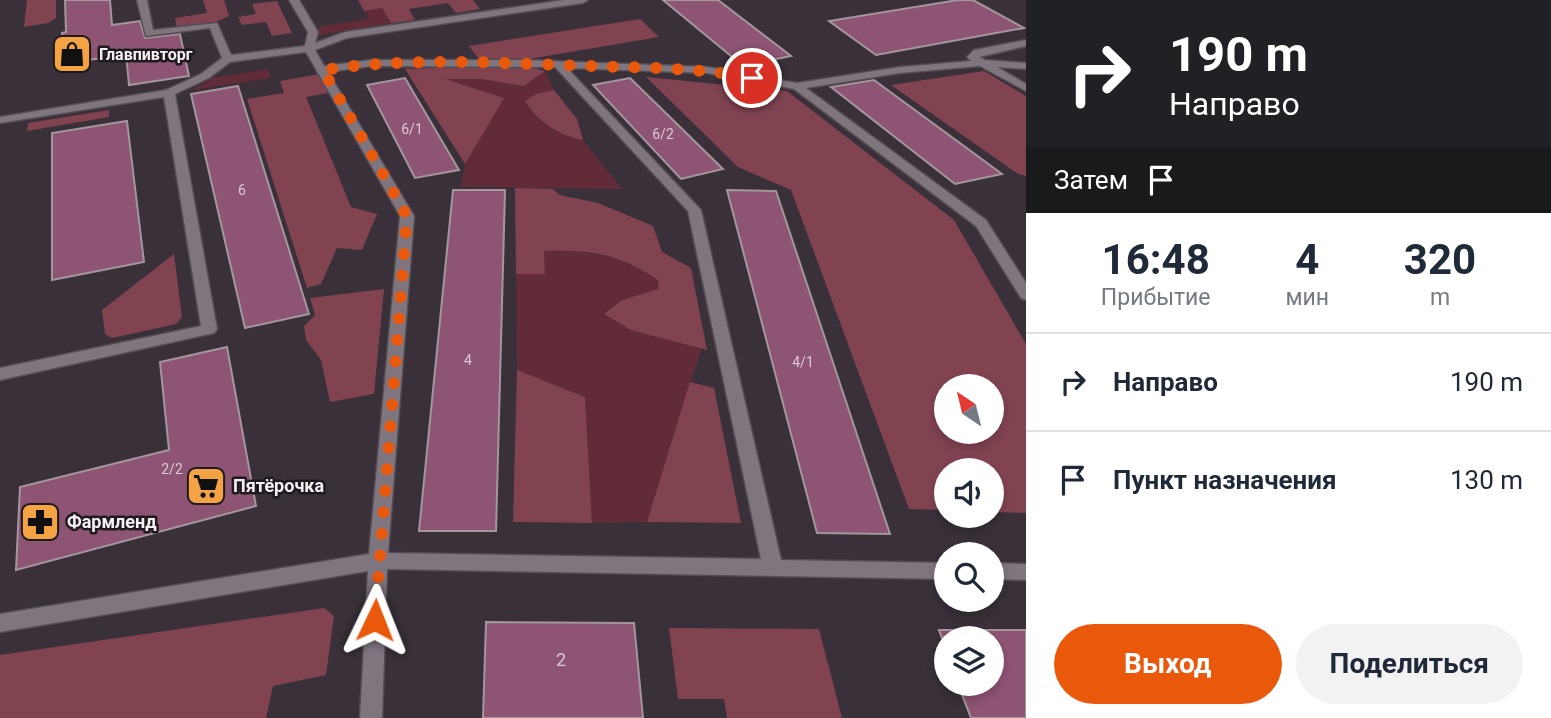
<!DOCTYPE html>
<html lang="ru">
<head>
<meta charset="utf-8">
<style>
	:root { --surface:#fff; --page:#f2f2f3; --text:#1f2937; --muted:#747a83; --line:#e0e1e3; --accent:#ea580c }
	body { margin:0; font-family:Roboto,sans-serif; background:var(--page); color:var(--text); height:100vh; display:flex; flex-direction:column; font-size:26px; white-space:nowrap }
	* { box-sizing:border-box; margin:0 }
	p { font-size:23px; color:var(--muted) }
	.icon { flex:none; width:38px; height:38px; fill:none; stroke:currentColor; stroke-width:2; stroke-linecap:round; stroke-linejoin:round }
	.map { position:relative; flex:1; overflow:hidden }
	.details { display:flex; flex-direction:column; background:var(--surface); width:525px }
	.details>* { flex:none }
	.banner { background:#202124; color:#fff; overflow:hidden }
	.needle { width:46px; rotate:325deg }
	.buttons { position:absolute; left:934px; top:374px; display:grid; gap:14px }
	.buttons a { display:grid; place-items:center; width:70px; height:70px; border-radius:50%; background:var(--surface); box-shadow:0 4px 10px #0003; font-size:35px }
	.pin { position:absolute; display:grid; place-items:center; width:60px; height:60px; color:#fff; margin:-30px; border:4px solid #fff; border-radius:50%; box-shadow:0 2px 7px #0007 }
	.me { position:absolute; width:77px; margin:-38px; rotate:2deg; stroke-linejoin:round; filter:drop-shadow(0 0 5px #0008) }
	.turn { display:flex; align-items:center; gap:24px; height:147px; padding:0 28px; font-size:32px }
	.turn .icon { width:91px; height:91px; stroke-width:2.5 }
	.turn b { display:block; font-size:49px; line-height:60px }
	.then { display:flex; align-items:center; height:66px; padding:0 28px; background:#0003; gap:14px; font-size:26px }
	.eta { display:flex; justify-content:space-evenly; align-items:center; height:119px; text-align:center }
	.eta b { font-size:42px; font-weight:700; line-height:49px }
	.cta { display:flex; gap:14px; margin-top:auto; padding:14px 28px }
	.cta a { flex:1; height:80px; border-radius:42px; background:var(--accent); color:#fff; font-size:28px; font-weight:700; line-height:80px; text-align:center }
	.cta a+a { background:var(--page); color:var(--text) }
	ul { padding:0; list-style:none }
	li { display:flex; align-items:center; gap:21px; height:98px; padding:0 28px; border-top:2px solid var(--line) }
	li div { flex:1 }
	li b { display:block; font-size:26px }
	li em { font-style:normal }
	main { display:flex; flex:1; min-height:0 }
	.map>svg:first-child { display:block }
</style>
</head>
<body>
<main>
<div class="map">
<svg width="1026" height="718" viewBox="0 0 1026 718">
	<rect width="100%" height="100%" fill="#393039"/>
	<!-- green -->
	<path fill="#612b38" d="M382 8 391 23 315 36 321 26 369 19 364 11Z
		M268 69 271 78 192 90 212 78Z
		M545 71 554 90 536 94 525 101C536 122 560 137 583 140L622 189 461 187 465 164 503 98 441 79H481L524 86Z
		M544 251C592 250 616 253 658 280L659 290 622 300 604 314 631 330 702 347 647 522 592 523 585 397 517 370 516 274H545Z"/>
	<!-- forest -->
	<path fill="#824351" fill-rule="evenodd" d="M27 0H56V18L48 23 24 27Z
		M203 0H224L229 16 211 24 177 29 175 18 207 13Z
		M358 0H473L480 9 456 13 448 3 409 9 415 20 391 23 382 8 364 11Z
		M277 1 292 33 272 36 266 22 242 25 238 17 256 14 252 4Z
		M640 19 659 37 523 60 478 58 469 46Z
		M523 65 545 71 524 86 481 79H445L504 98 465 164 405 69Z
		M984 71 1026 96V176L1018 174 891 85Z
		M320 74 328 93 306 97 351 207 377 214 362 250 337 248 321 284 307 288 247 99 284 93 280 81Z
		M646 77 787 91 954 220 1026 344V513L992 512V471H947V510L909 509 791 190 738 167ZM947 387H992V432H947Z
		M554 90 577 119 583 140C560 136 537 122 525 101L536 94Z
		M109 110V117L27 131 28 123Z
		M515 188 553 189 560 195 598 203 653 226 662 252 691 268 707 350 631 330 604 314 622 300 659 289 658 280C617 253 592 250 544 251L545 274H516Z
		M174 254 182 317 176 324 112 338 105 334 102 310Z
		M384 289 374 394 330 402 321 360 306 340 304 326 315 315 310 298Z
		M517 370 585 397 592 523 513 522Z
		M690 382 714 388 741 523 647 522Z
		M324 608 334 616 326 675 273 686 266 718H0V655Z
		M669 628 819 629 842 718H727L724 699H678Z"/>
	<!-- building -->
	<path fill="#8e5474" stroke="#a4969d" stroke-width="2" d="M65 0H110L112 25 140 21 145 38 180 34 189 76 129 85 126 54 64 64 62 33 66 32Z
		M663 0H718L791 56 752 64 746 59 737 61Z
		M958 0H973L1024 28 876 55 829 21Z
		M405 78 459 170 415 178 367 85Z
		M630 78 723 169 681 179 593 85Z
		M874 80 1002 174 955 184 831 87Z
		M238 86 309 314 245 328 191 94Z
		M127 121 144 262 52 280V133Z
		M453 190H505L496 531H419Z
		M727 190 776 191 890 534 817 533Z
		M227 347 256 506 16 570 20 487 169 450 160 362Z
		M486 622 634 623 643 718H483Z
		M939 630H1026V718H971L958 684H992V639H947V652Z"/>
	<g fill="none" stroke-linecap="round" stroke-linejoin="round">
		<!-- lane casing -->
		<g stroke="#534c53" stroke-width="3">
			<path id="lane" d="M137 0H147L153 30 217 23 231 55 305 46 308 32 289 0H299L318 32 315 43 345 32 564 0H588L583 3 347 38 315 50 324 66 371 60H523L707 67 797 83 900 67 971 61 967 57 974 50 1026 40V46L979 57 985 60 1026 63V69L997 67 1026 84V91L980 66 900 73 806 88 986 220 1026 283V300L1021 298 976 226 794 89 707 73 567 68 701 210 781 560 947 563V579L387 569 382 718H360L368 571 0 632V614L369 554 400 216 306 52 230 62 209 78 175 94 217 329 214 333 0 380V368L201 326 164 97 0 123V117L166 90 201 74 222 58 210 28 146 36ZM371 66 555 67 688 211 761 559 388 553 414 216 328 72Z
				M992 563 1026 564V580L992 579Z"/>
		</g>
		<!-- lane -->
		<use href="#lane" fill="#7f757f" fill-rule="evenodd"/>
	</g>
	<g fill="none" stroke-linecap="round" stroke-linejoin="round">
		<!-- route -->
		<path stroke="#ea580c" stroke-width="12" stroke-dasharray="0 21.6" d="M375 620 407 216 323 70C401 58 482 62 561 65 625 68 689 66 752 78"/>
	</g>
	<!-- icons -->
	<defs>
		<g id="shop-square" transform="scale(2.0125)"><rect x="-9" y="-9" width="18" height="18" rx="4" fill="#f4a344" stroke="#1e1a1e"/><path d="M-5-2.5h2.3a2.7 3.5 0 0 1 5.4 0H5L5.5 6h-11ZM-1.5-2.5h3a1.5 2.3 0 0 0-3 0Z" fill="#111"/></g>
		<g id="supermarket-square" transform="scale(2.0125)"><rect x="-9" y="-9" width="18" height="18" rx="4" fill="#f4a344" stroke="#1e1a1e"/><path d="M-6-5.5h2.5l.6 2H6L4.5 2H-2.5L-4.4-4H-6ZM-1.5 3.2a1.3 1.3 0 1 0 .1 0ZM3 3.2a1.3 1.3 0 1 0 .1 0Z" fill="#111"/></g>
		<g id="pharmacy-square" transform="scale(2.0125)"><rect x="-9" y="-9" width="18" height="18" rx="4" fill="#f4a344" stroke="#1e1a1e"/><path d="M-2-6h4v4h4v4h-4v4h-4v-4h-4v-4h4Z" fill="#111"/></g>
	</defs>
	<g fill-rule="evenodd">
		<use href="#shop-square" x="72" y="54"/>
		<use href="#supermarket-square" x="206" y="486"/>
		<use href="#pharmacy-square" x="40" y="522"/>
	</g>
	<g text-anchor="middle" stroke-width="5" stroke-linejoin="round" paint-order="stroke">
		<!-- number labels -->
		<g font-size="14" fill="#dcc9d6">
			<text x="412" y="134">6/1</text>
			<text x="663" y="139">6/2</text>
			<text x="242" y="195">6</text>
			<text x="468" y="365">4</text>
			<text x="803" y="367">4/1</text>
			<text x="172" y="474">2/2</text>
		</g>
		<!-- far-poi labels -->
		<g font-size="16" font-weight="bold" fill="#f6f0f6" stroke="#1e1a1e" text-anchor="start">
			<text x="99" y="60">Главпивторг</text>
		</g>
		<!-- poi labels -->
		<g font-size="18" font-weight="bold" fill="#f6f0f6" stroke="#1e1a1e" text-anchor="start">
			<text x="233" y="492">Пятёрочка</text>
			<text x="67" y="528">Фармленд</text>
		</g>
		<!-- near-number labels -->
		<g font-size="18" fill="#dcc9d6">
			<text x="561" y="666">2</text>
		</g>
	</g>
</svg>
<div class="buttons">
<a><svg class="needle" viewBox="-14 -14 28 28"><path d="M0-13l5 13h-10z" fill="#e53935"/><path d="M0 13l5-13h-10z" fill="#747a83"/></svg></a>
<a><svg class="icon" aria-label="sound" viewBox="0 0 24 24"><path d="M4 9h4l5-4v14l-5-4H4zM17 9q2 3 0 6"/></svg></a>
<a><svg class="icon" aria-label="search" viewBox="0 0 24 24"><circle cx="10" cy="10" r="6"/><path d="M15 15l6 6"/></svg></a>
<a><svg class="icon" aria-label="layers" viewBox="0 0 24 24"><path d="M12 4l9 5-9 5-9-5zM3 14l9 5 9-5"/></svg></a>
</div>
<div class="pin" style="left:752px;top:78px;background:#d93025"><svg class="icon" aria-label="arrive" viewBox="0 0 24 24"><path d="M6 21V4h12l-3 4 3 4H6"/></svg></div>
<svg class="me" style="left:375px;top:620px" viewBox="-20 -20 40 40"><path d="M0-17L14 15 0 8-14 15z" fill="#ea580c" stroke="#fff" stroke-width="4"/></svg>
</div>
<section class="details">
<div class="banner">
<div class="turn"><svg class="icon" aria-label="right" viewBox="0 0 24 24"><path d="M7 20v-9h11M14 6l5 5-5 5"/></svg><div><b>190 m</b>Направо</div></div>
<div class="then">Затем<svg class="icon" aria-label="arrive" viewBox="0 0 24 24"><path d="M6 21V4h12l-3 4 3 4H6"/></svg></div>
</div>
<div class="eta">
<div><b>16:48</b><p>Прибытие</p></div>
<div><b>4</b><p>мин</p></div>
<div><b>320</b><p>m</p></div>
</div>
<ul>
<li><svg class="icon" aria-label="right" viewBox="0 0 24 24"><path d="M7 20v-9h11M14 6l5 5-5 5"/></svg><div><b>Направо</b></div><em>190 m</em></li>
<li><svg class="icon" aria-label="arrive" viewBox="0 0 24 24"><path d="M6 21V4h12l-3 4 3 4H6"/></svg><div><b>Пункт назначения</b></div><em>130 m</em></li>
</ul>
<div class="cta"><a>Выход</a><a>Поделиться</a></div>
</section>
</main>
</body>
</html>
